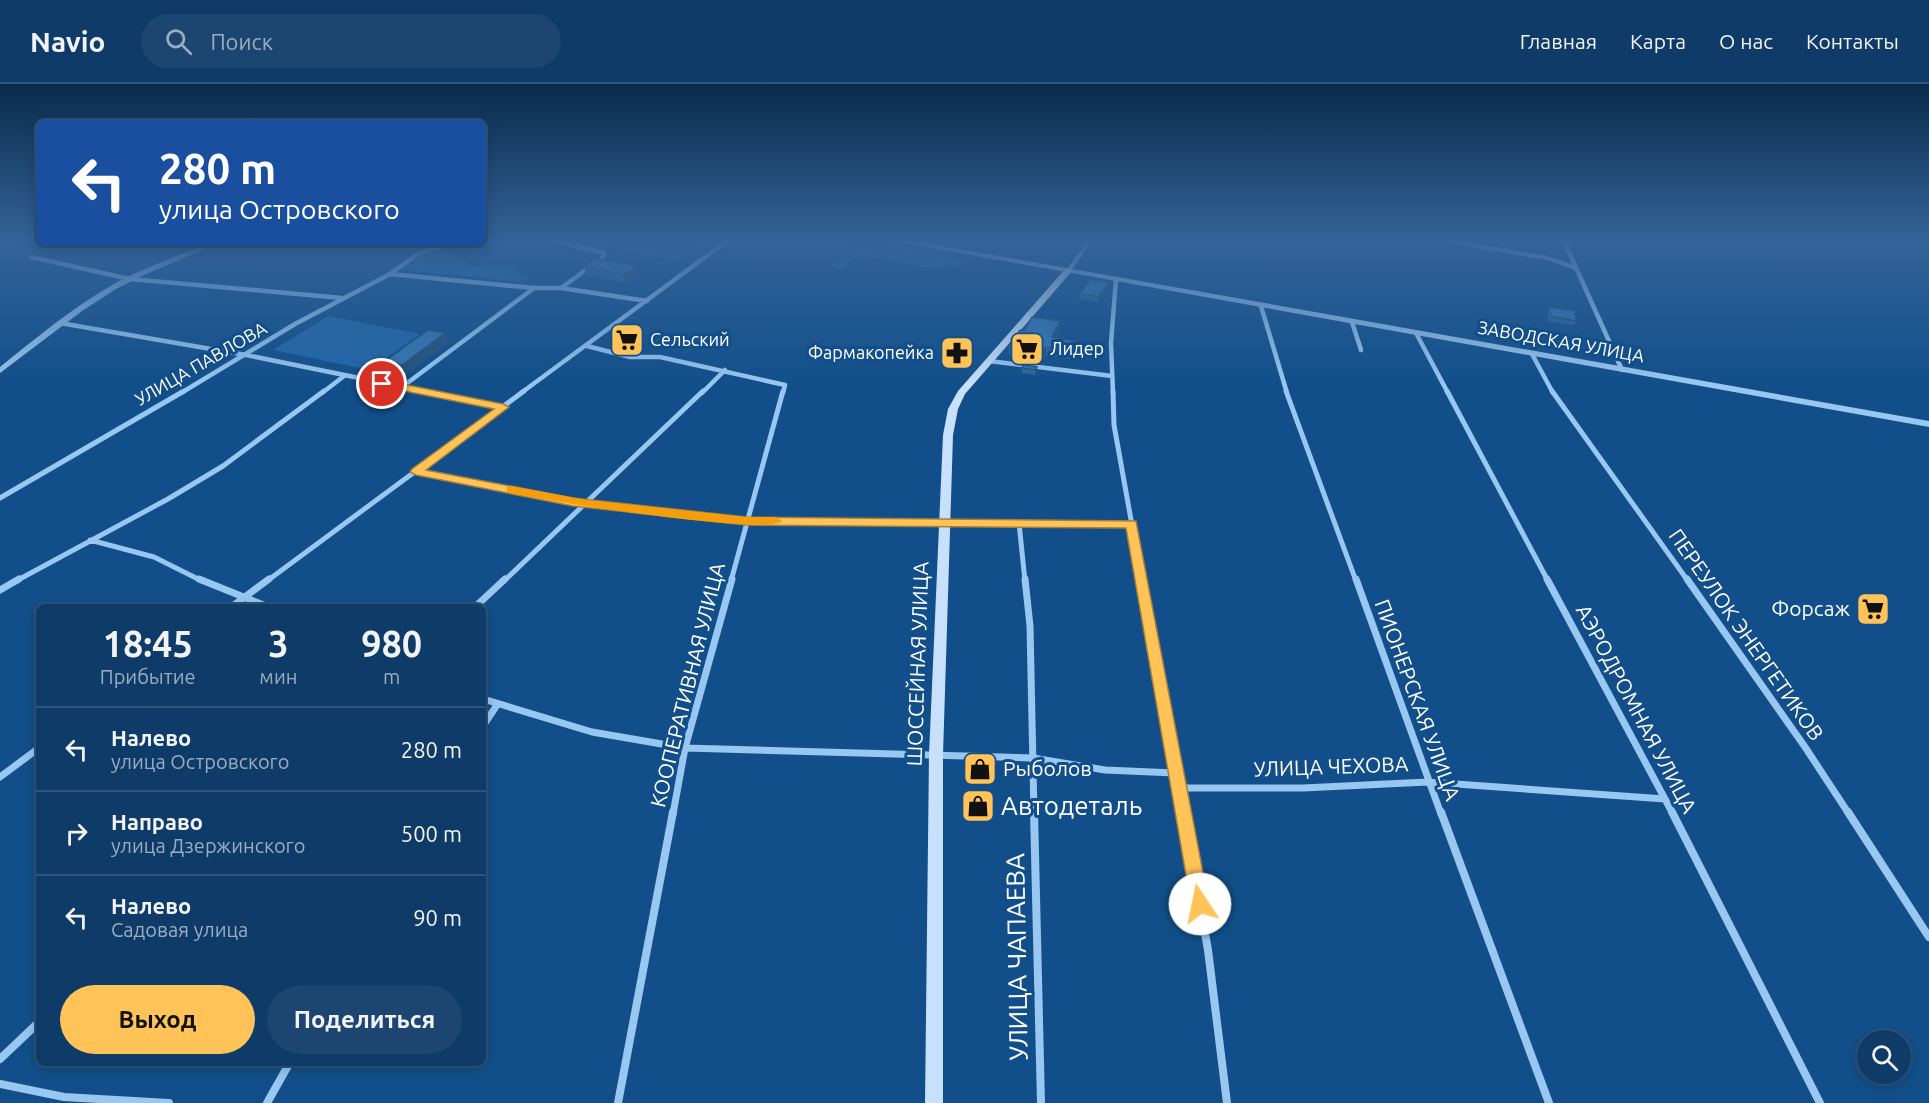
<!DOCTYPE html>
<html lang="ru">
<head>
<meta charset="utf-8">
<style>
	:root { --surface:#0e3b68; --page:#1c4671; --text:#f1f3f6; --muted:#9badc0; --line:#2e557c; --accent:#ffc358 }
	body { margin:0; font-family:Ubuntu,sans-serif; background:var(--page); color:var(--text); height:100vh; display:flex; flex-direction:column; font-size:22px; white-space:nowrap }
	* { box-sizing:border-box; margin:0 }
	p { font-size:20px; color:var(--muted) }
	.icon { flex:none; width:33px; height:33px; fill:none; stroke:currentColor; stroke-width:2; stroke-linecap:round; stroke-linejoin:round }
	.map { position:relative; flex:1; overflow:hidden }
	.details { position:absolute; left:36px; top:520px; width:450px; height:462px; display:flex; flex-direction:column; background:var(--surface); border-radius:9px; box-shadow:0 3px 15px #0003,0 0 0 2px var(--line) }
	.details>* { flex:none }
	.hud { position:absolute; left:36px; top:36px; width:450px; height:126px; border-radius:9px; box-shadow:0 3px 15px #0003,0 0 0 2px var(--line); background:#1a4fa0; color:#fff; overflow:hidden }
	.buttons { position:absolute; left:1857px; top:946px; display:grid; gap:12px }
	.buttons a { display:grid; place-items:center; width:54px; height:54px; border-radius:50%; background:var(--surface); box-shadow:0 3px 15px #0003,0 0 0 2px var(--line); font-size:30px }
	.pin { position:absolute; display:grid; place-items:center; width:51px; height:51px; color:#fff; margin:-26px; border:3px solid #fff; border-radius:50%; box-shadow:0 2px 6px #0007 }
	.me { position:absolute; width:66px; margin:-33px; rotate:349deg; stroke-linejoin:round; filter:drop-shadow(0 0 4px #0008) }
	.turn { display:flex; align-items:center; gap:21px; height:126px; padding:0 24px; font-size:27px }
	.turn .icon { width:78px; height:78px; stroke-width:2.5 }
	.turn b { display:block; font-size:42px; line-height:51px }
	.eta { display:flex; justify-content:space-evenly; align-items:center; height:102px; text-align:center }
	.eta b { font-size:36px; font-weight:600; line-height:42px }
	.action { display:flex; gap:12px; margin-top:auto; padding:12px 24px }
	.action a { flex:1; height:69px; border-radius:36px; background:var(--accent); color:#111; font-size:24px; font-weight:600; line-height:69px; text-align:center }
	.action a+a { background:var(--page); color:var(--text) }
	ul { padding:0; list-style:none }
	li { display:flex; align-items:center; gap:18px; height:84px; padding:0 24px; border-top:2px solid var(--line) }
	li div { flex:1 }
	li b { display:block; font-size:22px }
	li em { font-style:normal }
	header { display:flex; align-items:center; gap:36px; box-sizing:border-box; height:84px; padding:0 30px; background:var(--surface); border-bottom:2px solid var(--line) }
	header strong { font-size:28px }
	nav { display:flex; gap:33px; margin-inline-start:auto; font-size:21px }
	.search { width:420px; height:54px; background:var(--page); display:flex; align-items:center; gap:15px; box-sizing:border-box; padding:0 21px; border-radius:33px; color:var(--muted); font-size:22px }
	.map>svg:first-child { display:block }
</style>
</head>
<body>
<header>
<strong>Navio</strong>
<div class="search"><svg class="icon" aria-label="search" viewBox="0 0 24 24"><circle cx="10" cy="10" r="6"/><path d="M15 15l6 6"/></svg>Поиск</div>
<nav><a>Главная</a><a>Карта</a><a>О нас</a><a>Контакты</a></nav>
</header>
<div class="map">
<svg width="1929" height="1019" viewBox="0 0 1929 1019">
	<rect width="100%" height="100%" fill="#124f8a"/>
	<!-- green -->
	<path fill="#2167a8" d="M576 157H708L680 177Z
		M856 157 964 177 959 182 923 183 860 170 841 185 830 182Z
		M455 159H472L457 171 467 176 465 183 522 182 514 186 531 194 519 198 400 185 416 174Z
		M328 232 420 250 369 286 273 266Z"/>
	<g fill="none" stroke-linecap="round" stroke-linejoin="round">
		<!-- minor-far3 -->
		<path stroke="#98c7f1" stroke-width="4.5" d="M556 157 604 169 602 174 561 204
			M1446 157 1548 174 1576 184
			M1564 157 1622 286
			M31 173 130 195 342 214
			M1069 186 1090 157
			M390 190 534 204H561L647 217
			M1261 222 1287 309
			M1352 238 1361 266
			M60 239 246 271 433 309
			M1416 249 1448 309
			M587 262 630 273H660L785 301 783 309
			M1532 270 1553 309
			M989 277 1112 292
			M402 303 534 204
			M181 309 295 240 390 190 418 170 450 159
			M322 309 344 292
			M521 309 727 157
			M702 309 725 286
			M1113 309 1111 259 1116 195"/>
		<!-- minor-far2 -->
		<path stroke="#98c7f1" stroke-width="5" d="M425 307 503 323
			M1113 307 1114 341 1142 497
			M1286 307 1356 497
			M1447 307 1548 497
			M1552 307 1688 497
			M416 388 587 420 746 437 1131 440
			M0 414 184 307
			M1019 439 1025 497
			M90 456 154 473 202 497
			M16 497 168 415 223 382 324 307
			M267 497 524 307
			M504 497 703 307
			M731 497 783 307"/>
		<!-- minor-far1 -->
		<path stroke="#98c7f1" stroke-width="7" d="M199 495 271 524
			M1025 495 1030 542 1034 730
			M1142 495 1184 730
			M1356 495 1441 730
			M1547 495 1673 730
			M1687 495 1805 663 1849 730
			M0 506 19 495
			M230 524 269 495
			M474 524 505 495
			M483 615 592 648 685 664 1033 674 1105 686 1175 689
			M483 642 497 621
			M0 693 39 664
			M1178 704H1303L1428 698 1665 715
			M673 730 685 664 732 495"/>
		<!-- minor -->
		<path stroke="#98c7f1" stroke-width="8" d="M1034 728 1041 1019
			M1183 728 1208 866 1227 1019
			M1441 728 1549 1019
			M1672 728 1820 1019
			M1848 728 1929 853
			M0 975 39 938
			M0 1000 64 1013 169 1019
			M267 1019 289 980
			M618 1019 673 728"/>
		<!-- tertiary -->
		<path fill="#98c7f1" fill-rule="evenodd" d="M901 157H915L1929 337V343L904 159Z
			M210 159H219L144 191 116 205 82 227 0 289V283C36 254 72 224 112 201 143 184 177 172 210 159Z"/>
		<!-- secondary -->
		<path fill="#c7e1fc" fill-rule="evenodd" d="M1066 184 1073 186 965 310 958 325 953 351 943 671V1019H925L929 671 943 351 948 325 958 307Z"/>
	</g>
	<!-- wall -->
	<path fill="#2e6599" d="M584 182H636L638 191 626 199 586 191Z
		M1109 203 1097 218 1079 214 1080 209Z
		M1549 223 1576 237 1574 241 1548 237V227Z
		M1060 237V246L1056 254 1075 257 1074 266 1070 275 1046 272 1041 279 1027 277V274L1009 270V261L1024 247Z
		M449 258 405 291 388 287 384 278Z
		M1037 283 1035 291 1022 289V284Z"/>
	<!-- shaded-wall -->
	<path fill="#25537d" d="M636 182 638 191 626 199 624 191Z
		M1109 199V203L1097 218 1098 213Z
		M1060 237V246L1051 263 1052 253Z
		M445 249 449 258 405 291 402 281Z
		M1075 257 1074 266 1070 275 1071 266Z
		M1046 263V272L1041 279V269Z"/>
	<!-- building -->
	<path fill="#3576b2" stroke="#25537d" stroke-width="1.5" d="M596 174 636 182 624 191 584 182Z
		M1091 195 1109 199 1098 213 1080 209Z
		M1549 223 1575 227 1576 237 1550 232Z
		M1032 233 1060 237 1052 253 1075 257 1071 266 1046 263 1041 269 1027 268 1028 265 1009 261 1020 246 1024 247Z
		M428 246 445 249 402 281 384 278Z
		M1023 281 1037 283 1035 286 1022 284Z"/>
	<!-- sky -->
	<linearGradient id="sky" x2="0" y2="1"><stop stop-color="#0a2b4c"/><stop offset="0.52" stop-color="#336398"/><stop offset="1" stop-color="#336398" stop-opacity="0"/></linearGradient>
	<rect width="1929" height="300" fill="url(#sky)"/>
	<!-- route -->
	<path fill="#ffc358" stroke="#a67f39" stroke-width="1.5" d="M382 296 503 320 509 323 426 386 573 414 746 433 1136 437 1209 820 1206 825 1200 828 1193 825 1191 820 1126 444 746 441 573 422 416 391 410 388 412 385 494 325 379 302V297Z"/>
	<!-- slow -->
	<path fill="#f59e0b" d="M511 402 587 416 746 433H776L782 437C768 452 538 416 507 408V403Z"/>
	<!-- icons -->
	<defs>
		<g id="supermarket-square" transform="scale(1.725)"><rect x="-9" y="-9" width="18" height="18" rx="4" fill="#ffc358" stroke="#124f8a"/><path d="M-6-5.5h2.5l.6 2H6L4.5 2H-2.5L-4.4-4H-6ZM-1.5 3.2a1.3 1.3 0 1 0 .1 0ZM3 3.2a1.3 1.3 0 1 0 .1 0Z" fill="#111"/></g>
		<g id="pharmacy-square" transform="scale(1.725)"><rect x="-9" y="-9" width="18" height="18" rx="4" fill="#ffc358" stroke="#124f8a"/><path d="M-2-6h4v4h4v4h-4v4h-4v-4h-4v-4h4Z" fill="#111"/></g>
		<g id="shop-square" transform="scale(1.725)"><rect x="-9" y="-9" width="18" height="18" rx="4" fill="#ffc358" stroke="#124f8a"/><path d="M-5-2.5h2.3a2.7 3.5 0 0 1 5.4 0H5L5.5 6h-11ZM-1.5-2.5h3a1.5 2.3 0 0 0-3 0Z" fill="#111"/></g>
	</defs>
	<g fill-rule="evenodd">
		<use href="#supermarket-square" x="627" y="256"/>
		<use href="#supermarket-square" x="1027" y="265"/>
		<use href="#pharmacy-square" x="957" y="269"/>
		<use href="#supermarket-square" x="1873" y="525"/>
		<use href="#shop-square" x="980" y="685"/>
		<use href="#shop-square" x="978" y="722"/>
	</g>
	<g text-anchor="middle" stroke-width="6" stroke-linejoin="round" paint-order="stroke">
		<!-- far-poi labels -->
		<g font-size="18" fill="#fff" stroke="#124f8a" text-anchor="start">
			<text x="650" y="262">Сельский</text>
			<text x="1050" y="271">Лидер</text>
			<text x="934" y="275" text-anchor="end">Фармакопейка</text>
		</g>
		<!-- far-street labels -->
		<g font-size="18" fill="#fff" stroke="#124f8a">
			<text transform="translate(1561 258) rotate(10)" y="6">ЗАВОДСКАЯ УЛИЦА</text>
			<text transform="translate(201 280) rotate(-30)" y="6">УЛИЦА ПАВЛОВА</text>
		</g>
		<!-- poi labels -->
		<g font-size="21" fill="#fff" stroke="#124f8a" text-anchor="end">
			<text x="1850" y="532">Форсаж</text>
			<text x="1003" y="692" text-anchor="start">Рыболов</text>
		</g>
		<!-- street labels -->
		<g font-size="21" fill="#fff" stroke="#124f8a">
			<text transform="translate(1746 551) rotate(55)" y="7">ПЕРЕУЛОК ЭНЕРГЕТИКОВ</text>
			<text transform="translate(918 580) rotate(-88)" y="7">ШОССЕЙНАЯ УЛИЦА</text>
			<text transform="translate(688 601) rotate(-76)" y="7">КООПЕРАТИВНАЯ УЛИЦА</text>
			<text transform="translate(1417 616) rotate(70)" y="7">ПИОНЕРСКАЯ УЛИЦА</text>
			<text transform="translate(1636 625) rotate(62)" y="7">АЭРОДРОМНАЯ УЛИЦА</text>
			<text transform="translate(1331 683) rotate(-2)" y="7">УЛИЦА ЧЕХОВА</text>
		</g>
		<!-- near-poi labels -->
		<g font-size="26" fill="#fff" stroke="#124f8a" text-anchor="start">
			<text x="1001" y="731">Автодеталь</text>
		</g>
		<!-- near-street labels -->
		<g font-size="26" fill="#fff" stroke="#124f8a">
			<text transform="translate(1017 873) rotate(-91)" y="9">УЛИЦА ЧАПАЕВА</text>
		</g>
	</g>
</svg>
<div class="buttons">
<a><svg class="icon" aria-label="search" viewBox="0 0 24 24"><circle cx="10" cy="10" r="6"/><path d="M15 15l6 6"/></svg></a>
</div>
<div class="pin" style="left:382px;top:300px;background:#d93025"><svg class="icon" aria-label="arrive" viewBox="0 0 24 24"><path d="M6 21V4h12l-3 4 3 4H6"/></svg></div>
<svg class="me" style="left:1200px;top:820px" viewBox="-20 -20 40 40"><circle r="19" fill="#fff"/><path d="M0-13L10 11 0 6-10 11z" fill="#ffc358"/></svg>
<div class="hud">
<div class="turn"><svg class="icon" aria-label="left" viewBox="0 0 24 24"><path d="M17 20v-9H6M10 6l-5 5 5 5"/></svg><div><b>280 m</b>улица Островского</div></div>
</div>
<section class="details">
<div class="eta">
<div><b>18:45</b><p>Прибытие</p></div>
<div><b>3</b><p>мин</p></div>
<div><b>980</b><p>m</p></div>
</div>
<ul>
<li><svg class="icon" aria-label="left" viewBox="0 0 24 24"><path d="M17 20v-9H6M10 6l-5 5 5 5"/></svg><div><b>Налево</b><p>улица Островского</p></div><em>280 m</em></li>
<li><svg class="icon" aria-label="right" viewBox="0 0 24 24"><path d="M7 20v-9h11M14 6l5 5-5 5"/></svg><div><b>Направо</b><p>улица Дзержинского</p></div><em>500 m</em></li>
<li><svg class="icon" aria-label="left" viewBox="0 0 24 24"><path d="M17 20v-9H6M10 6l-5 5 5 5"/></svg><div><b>Налево</b><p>Садовая улица</p></div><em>90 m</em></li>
</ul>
<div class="action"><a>Выход</a><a>Поделиться</a></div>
</section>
</div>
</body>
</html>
